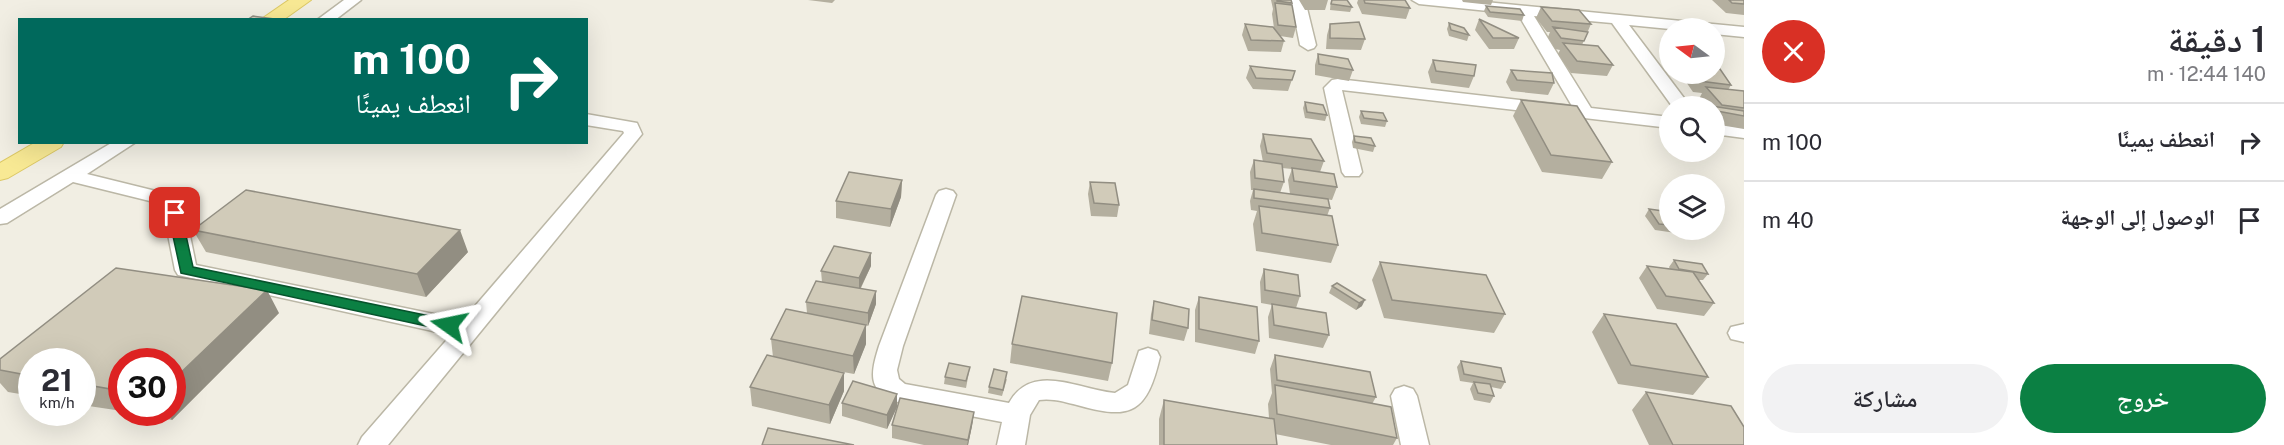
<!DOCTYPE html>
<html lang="ar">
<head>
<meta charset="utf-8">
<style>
	:root { --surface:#fff; --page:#f2f2f3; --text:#2b2b33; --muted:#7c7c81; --line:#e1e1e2; --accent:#0b8043 }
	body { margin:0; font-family:"Public Sans","Noto Naskh Arabic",sans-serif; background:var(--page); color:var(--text); direction:rtl; height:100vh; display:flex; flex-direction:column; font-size:22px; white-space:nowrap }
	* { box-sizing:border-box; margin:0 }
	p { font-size:20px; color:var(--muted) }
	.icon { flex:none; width:33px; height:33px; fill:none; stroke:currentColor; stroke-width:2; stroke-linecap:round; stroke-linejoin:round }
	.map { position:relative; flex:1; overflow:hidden; direction:ltr }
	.drawer { display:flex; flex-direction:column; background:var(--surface); width:540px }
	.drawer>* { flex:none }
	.top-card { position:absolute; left:18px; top:18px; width:570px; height:126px; border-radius:0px; box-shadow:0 6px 24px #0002; direction:rtl; background:#00695c; color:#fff; overflow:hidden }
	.needle { width:39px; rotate:285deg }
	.tools { position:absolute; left:1659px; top:18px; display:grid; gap:12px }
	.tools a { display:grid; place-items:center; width:66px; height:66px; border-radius:50%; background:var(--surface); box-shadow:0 6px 24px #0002; font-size:30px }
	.speed { position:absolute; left:18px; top:348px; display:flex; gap:12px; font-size:30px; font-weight:700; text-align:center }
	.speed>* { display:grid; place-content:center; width:78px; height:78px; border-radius:50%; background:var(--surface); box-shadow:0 6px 24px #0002; line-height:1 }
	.speed small { font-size:15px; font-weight:400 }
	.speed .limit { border:9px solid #d22; background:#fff; color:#111 }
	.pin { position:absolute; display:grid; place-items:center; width:51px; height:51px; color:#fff; margin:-26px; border-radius:12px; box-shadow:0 3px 9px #0006 }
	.me { position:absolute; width:66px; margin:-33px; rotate:282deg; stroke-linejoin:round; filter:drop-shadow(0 0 4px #0008) }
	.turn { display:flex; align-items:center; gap:21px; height:126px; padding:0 18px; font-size:27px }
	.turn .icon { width:78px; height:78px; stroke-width:2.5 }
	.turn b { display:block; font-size:42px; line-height:51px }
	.round { display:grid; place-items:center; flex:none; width:63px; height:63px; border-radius:32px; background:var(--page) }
	.head { display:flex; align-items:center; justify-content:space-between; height:102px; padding:0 18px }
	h1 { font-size:36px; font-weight:600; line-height:45px }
	.primary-button { display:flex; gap:12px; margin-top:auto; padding:12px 18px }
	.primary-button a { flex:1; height:69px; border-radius:36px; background:var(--accent); color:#fff; font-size:24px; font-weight:600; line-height:69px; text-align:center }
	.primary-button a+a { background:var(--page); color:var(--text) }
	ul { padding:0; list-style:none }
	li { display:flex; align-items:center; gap:18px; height:78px; padding:0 18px; border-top:2px solid var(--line) }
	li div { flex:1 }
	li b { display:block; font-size:22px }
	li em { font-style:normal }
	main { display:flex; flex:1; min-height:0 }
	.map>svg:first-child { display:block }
</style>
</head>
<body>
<main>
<section class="drawer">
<div class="head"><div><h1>1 دقيقة</h1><p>140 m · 12:44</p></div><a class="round" style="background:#d93025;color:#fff"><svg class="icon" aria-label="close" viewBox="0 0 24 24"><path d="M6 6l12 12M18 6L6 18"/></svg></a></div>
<ul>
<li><svg class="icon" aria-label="right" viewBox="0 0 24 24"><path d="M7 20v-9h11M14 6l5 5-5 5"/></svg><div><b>انعطف يمينًا</b></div><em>100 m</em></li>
<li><svg class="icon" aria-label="arrive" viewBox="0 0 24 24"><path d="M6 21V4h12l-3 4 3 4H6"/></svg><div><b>الوصول إلى الوجهة</b></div><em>40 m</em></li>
</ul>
<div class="primary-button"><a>خروج</a><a>مشاركة</a></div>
</section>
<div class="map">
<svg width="1744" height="445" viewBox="0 0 1744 445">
	<rect width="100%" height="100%" fill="#f1eee3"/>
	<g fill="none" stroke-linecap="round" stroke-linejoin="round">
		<!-- minor casing -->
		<g stroke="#bbb7a6" stroke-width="3">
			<path id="minor" d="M344 0H361L335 20H317Z
				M1291 0H1305L1316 45 1314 48 1308 50 1300 45Z
				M1412 0H1465L1744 27V37L1714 34V28L1670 29 1629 25 1690 106H1672L1612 23 1534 16 1591 108 1670 117V128L1342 90 1362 172 1359 176H1345L1342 172 1324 88 1332 80 1338 79 1572 106 1518 14 1419 4Z
				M586 114 637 123 642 134 388 445H358L362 437 451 335 178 275 175 270 162 204 73 182 7 223 0 224V209L113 142H136L87 174 176 196 184 206 196 265 463 320 624 133 623 131 586 125Z
				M1714 123 1744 126V138L1714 134Z
				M946 189 953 191 956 195 903 346 897 370 899 379 905 384 1009 403C1032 361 1079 390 1115 393L1128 385 1139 351 1148 348 1157 351 1160 357C1147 412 1132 421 1077 405 1065 402 1052 398 1039 400L1030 415 1025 445H997L1002 422 898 402C866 392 871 372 879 346L936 195 939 191Z
				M1744 324V342L1731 339 1728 333 1731 327Z
				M1404 386 1413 389 1417 396 1429 445H1401L1391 396 1395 389Z"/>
		</g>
		<!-- major casing -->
		<g stroke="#dcc865" stroke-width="2">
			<path id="major" d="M289 0H311L283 20H260Z
				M36 142H64L61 147 8 178 0 180V163Z"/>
		</g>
		<!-- minor -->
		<use href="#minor" fill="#fff" fill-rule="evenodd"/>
		<!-- major -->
		<use href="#major" fill="#f8e994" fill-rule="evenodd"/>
	</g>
	<!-- wall -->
	<path fill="#b4af9f" d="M808 0H835L832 3Z
		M1271 0H1291L1296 27 1293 38 1280 36 1284 41 1281 52 1248 51 1242 35 1245 24 1274 28 1272 14 1273 9Z
		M1299 0H1328L1325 10H1305Z
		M1331 0H1347L1352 7 1350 12 1330 10Z
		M1358 0H1405L1410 8 1406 19 1362 14 1357 3Z
		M1462 0H1493L1491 5 1463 2Z
		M1712 0H1744V15L1726 13Z
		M1486 6 1524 15 1522 21 1488 17 1484 11Z
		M1541 7 1591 24 1582 45 1613 65 1607 76 1571 73 1558 54 1560 50 1555 49 1548 37 1550 32H1547L1536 18Z
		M1479 19 1519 38 1514 49H1489L1475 30Z
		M1449 23 1469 35 1467 41 1449 36 1447 29Z
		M1330 24 1365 39 1361 50 1326 49 1327 35Z
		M1318 54 1353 70 1349 81 1315 75V65Z
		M1433 60 1474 76 1469 88 1431 83 1428 72Z
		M1250 66 1295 71 1288 91 1253 89 1246 78Z
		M1511 70 1554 83 1548 95 1511 91 1506 82Z
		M1684 74H1714L1731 85 1728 90 1744 91V129L1714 124V106H1704H1705L1699 99 1702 93 1693 92 1682 76Z
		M1521 100 1612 162 1602 179 1542 172 1513 116Z
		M1305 102 1327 115 1325 121 1305 118 1303 108Z
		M1361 111 1387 121 1385 127 1361 124 1359 117Z
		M1263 134 1324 161 1320 172 1337 187 1332 200 1290 194 1288 180 1292 169 1282 168 1284 182 1280 193 1330 208 1327 216 1338 245 1331 263 1256 251 1253 224 1257 211 1251 210 1250 201 1253 190H1251L1250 172 1254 160 1263 162 1260 146Z
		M1354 136 1375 146 1373 152 1353 148 1352 142Z
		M902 180 901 197 890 227 836 218V201Z
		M1090 182 1119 205 1117 217 1091 216 1088 194Z
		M1649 209 1670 212V230H1678L1676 233 1655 230 1645 216Z
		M193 230 468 252 426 297 206 252Z
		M1674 260 1708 274 1703 280H1698L1714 303 1704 316 1657 309 1639 278 1647 266 1670 269 1669 267Z
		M1380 262 1505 314 1494 333 1384 318 1372 280Z
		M871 266 861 288 876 304 868 326 866 325V344L854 374 827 369 844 391 830 424 752 406 750 387 773 357 771 339 807 313 806 302 822 282 821 271Z
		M1264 269 1300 296 1296 308 1329 335 1323 348 1269 338 1268 317 1272 305 1261 303 1260 282Z
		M1337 283 1362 306 1356 310 1329 293 1332 286Z
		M1199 297 1259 341 1255 354 1195 342V310Z
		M1154 301 1188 328 1184 341 1149 334 1151 314Z
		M279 313 172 420 128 412H172L122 362V411L82 405V362H32V396L8 392 0 383V359Z
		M1604 314 1708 377 1693 395 1618 384 1592 332Z
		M1012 344 1112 363 1108 381 1010 363Z
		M1275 355 1376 397 1372 404 1397 438 1393 445H1331L1275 434 1277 445H1159V419L1164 400 1269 418 1268 404 1272 393 1270 369Z
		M1461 361 1505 382 1501 389 1491 387 1494 396 1490 403 1474 400 1470 389 1473 383 1460 381 1457 367Z
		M970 367 966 388 944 384 945 377Z
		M1007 379 1002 396 988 393 989 387Z
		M1646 392 1744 445H1649L1632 410Z
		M897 394V407L887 429 842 416V403Z
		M974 412 972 426 968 445H924L892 438V425Z"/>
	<!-- shaded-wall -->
	<path fill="#928e82" d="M902 180 901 197 890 227 891 209Z
		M460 230 468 252 426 297 417 274Z
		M871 253V266L859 291V278Z
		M267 290 279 313 172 420 167 412H172V381Z
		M876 291V304L868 326V313Z
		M1365 300 1362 306 1356 310 1359 303Z
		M866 325V344L854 374 853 356Z
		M844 373V391L830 424 829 405Z
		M897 394V407L887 429V415Z
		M974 412 972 426 968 445H967Z"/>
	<!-- building -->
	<path fill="#d1cbb9" stroke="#928e82" stroke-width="1.5" d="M1277 0H1291L1292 3 1277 1Z
		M1332 0H1347L1352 7 1331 4Z
		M1364 0H1405L1410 8 1365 3Z
		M1729 0H1744V4L1732 3Z
		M1275 3 1292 5 1296 27 1278 25Z
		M1486 6 1520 9 1524 15 1490 12Z
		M1541 7 1579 10 1591 24 1552 21Z
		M253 16 282 20H247Z
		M1479 19 1519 38H1493Z
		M1359 22 1365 39 1330 38V24Z
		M1449 23 1464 28 1469 35 1451 30Z
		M1245 24 1273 27 1284 41 1251 40Z
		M1553 27 1588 32 1584 41 1561 38Z
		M1563 43 1598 46 1613 65 1577 61Z
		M1318 54 1348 59 1353 70 1319 64Z
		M1433 60 1476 65 1474 76 1436 71Z
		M1250 66 1295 71 1292 80 1256 78Z
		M1714 69H1720L1731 85 1699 81 1695 74H1714Z
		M1511 70 1552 73 1554 83 1517 80Z
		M1706 87 1744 91V108L1722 105Z
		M1521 100 1577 106 1612 162 1551 155Z
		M1305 102 1323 105 1327 115 1307 112Z
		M1705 105 1744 111V116L1717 111 1714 110V106H1708Z
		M1361 111 1383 113 1387 121 1364 118Z
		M1263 134 1311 139 1324 161 1267 153Z
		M1354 136 1371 138 1375 146 1355 142Z
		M1254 160 1282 164 1284 182 1255 178Z
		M1292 168 1334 174 1337 187 1294 181Z
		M849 172 902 180 891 209 836 201Z
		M1090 182 1115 183 1119 205 1094 203Z
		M1254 189 1328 199 1330 208 1254 198Z
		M246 190 460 230 417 274 193 230Z
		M1259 206 1332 216 1338 245 1262 233Z
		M1649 209 1670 212V225L1659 224Z
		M834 246 871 253 859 278 821 271Z
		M1674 260 1702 264 1708 274 1679 269Z
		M1380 262 1486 275 1505 314 1392 300Z
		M1647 266 1693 272 1714 303 1666 296Z
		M116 268 267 290 172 381V362H122V391L82 384V362H32V376L0 370V359Z
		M1264 269 1298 275 1300 296 1265 290Z
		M816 281 876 291 868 313 806 302Z
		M1337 283 1365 300 1359 303 1332 286Z
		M1022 296 1117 313 1112 363 1012 344Z
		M1199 297 1257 307 1259 341 1199 329Z
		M1154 301 1189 309 1188 328 1152 320Z
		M1272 304 1326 313 1329 335 1274 325Z
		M786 309 866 325 853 356 771 339Z
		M1604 314 1676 324 1708 377 1631 365Z
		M767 355 844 373 829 405 750 387Z
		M1275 355 1370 372 1376 397 1277 380Z
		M1461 361 1501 368 1505 382 1464 374Z
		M949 363 970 367 966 381 945 377Z
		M994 369 1007 372 1003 390 989 387Z
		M853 381 897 394 887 415 842 403Z
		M1474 382 1490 384 1494 396 1478 393Z
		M1275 385 1391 407 1397 438 1277 414Z
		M1646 392 1731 406 1744 427V445H1673Z
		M900 398 974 412 968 440 892 425Z
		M1164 400 1274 419 1277 445H1164Z
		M768 428 854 445H762Z"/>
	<!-- route -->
	<path fill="#0b8043" stroke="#07532c" stroke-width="1.5" d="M175 209 181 213 193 267 449 320 454 321 457 325 454 329 449 331 181 273 168 213Z"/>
</svg>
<div class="tools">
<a><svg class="needle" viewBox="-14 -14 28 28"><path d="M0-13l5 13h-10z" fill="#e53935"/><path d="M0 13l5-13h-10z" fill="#7c7c81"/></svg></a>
<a><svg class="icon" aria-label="search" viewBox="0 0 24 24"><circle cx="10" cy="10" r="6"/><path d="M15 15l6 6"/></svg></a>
<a><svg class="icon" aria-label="layers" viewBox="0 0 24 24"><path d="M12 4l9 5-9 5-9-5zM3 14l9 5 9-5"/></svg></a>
</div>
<div class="speed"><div>21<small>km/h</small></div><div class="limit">30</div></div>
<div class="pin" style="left:175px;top:213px;background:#d93025"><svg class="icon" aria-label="arrive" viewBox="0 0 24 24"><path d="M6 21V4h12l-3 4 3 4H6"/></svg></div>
<svg class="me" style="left:449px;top:325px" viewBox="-20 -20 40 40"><path d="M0-17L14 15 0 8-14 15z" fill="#0b8043" stroke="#fff" stroke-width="4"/></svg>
<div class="top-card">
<div class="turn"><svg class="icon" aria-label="right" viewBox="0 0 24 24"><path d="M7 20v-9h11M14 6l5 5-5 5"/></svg><div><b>100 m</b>انعطف يمينًا</div></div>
</div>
</div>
</main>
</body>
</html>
